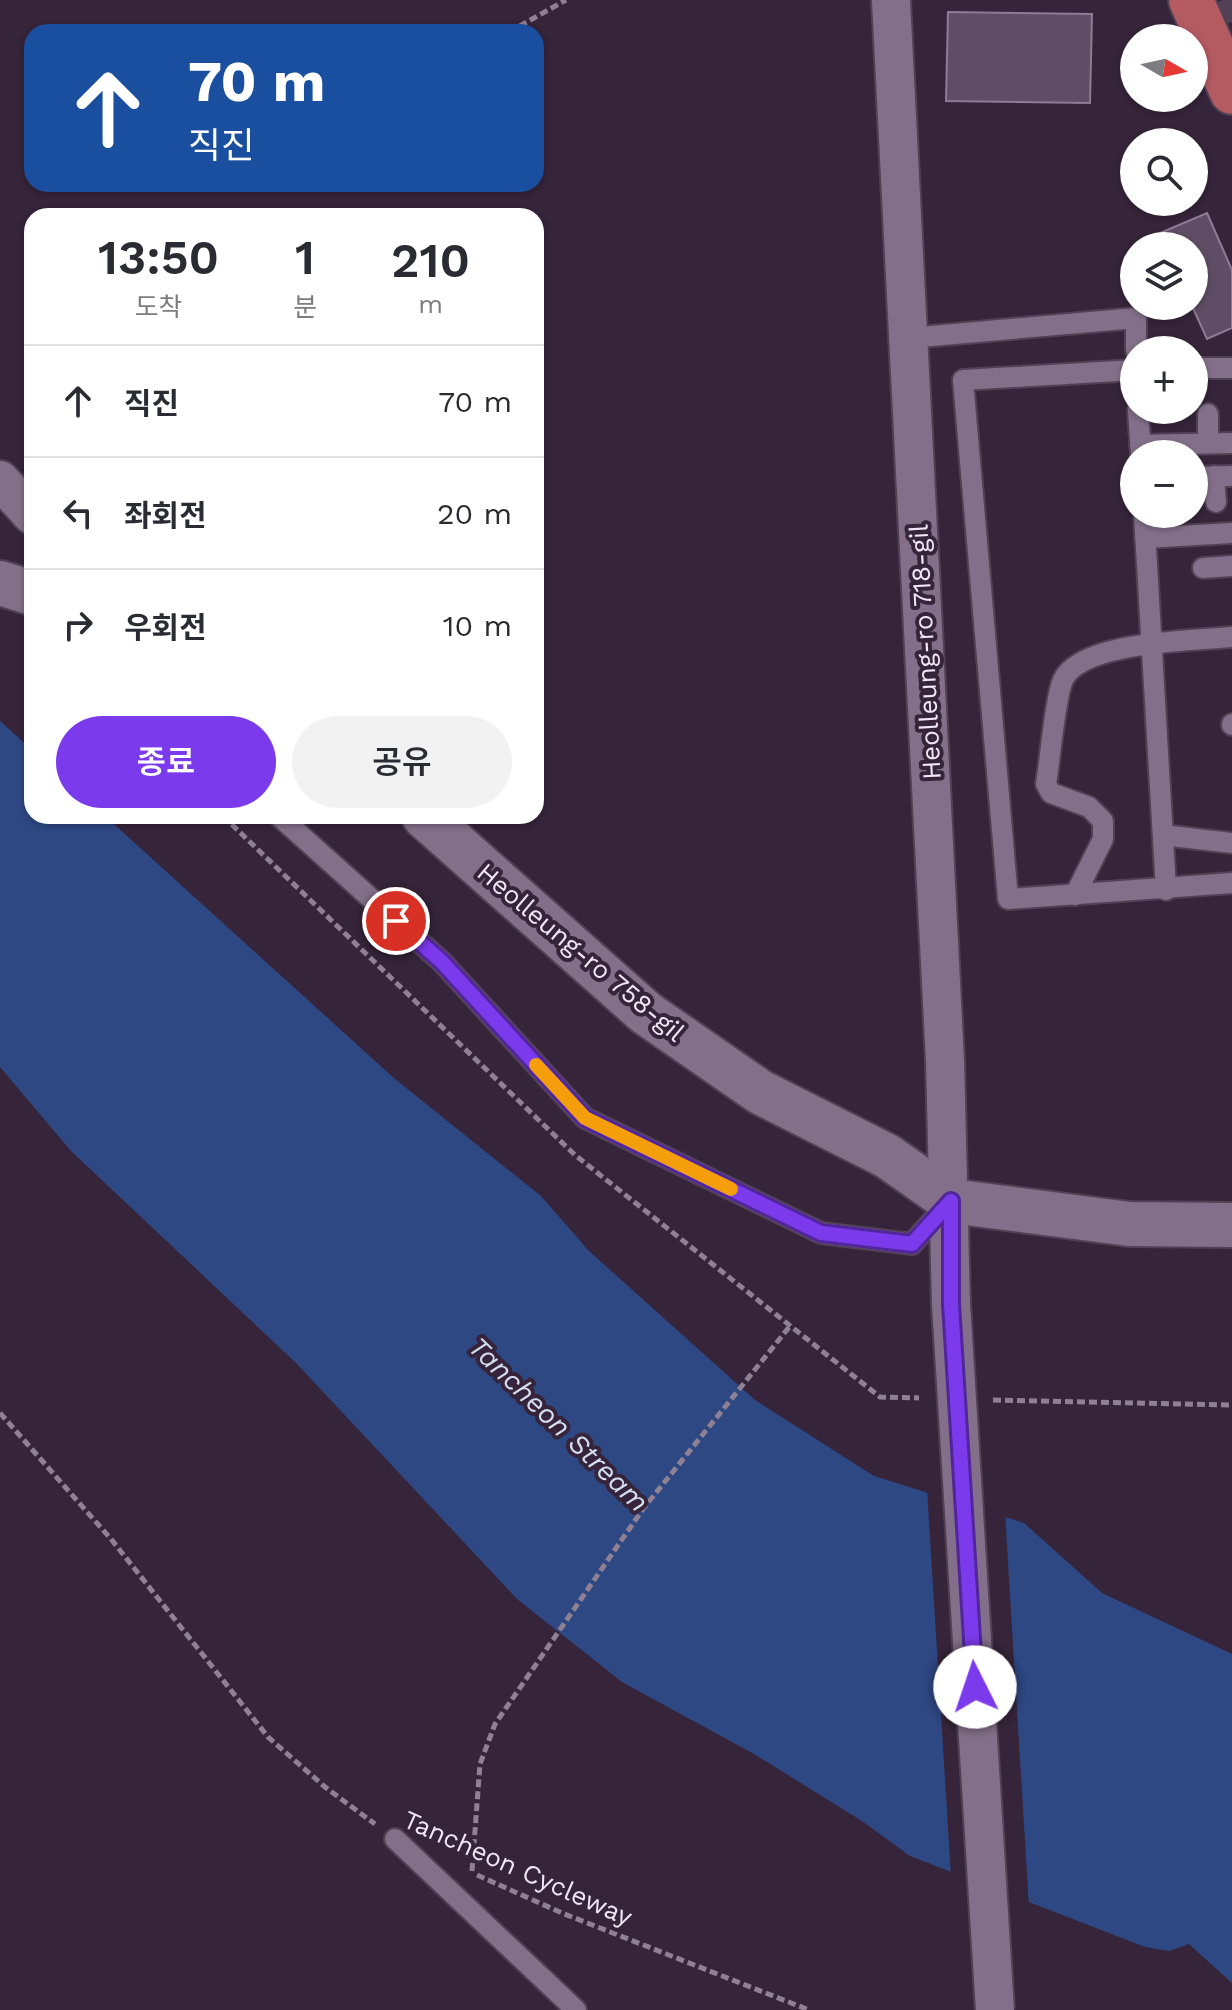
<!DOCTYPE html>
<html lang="ko">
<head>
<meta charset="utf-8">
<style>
	:root { --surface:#fff; --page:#f2f2f3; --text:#2b2b33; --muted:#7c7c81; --line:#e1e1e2; --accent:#7c3aed }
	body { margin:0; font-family:"Work Sans","Noto Sans KR",sans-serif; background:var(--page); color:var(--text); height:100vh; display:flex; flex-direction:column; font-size:30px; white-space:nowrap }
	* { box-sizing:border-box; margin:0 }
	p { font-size:26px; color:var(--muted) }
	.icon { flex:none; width:44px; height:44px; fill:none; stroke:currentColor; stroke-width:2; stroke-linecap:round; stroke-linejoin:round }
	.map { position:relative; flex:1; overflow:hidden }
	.details { position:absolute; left:24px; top:208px; width:520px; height:616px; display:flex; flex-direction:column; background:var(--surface); border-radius:24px; box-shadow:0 2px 6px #0004 }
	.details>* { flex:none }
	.guide { position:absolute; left:24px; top:24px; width:520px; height:168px; border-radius:24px; box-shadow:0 2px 6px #0004; background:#1a4fa0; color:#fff; overflow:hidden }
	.needle { width:52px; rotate:99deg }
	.tools { position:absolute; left:1120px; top:24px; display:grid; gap:16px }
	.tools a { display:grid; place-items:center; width:88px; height:88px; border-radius:50%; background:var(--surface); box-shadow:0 2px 6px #0004; font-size:40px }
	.pin { position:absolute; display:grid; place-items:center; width:68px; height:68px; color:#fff; margin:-34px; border:4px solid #fff; border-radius:50%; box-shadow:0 2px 8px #0007 }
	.me { position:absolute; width:88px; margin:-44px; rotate:356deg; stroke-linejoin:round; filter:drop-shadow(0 0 6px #0008) }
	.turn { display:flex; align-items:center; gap:28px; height:168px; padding:0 32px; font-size:36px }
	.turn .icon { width:104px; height:104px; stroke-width:2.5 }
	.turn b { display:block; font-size:56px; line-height:68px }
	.eta { display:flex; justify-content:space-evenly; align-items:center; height:136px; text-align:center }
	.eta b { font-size:48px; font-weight:600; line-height:56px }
	.cta { display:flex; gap:16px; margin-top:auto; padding:16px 32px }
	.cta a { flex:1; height:92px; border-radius:48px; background:var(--accent); color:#fff; font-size:32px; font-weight:600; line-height:92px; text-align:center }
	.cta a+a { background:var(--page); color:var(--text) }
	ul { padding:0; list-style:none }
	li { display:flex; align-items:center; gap:24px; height:112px; padding:0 32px; border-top:2px solid var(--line) }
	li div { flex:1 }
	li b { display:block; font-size:30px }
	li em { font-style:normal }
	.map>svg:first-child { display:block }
</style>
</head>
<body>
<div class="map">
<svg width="1232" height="2010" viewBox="0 0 1232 2010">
	<rect width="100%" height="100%" fill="#36243a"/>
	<!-- water -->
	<path fill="#2e4884" d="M0 721 32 750V816H105L395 1079 541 1196 589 1251 755 1400 874 1476 1024 1523 1102 1593 1232 1654V1983L1189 1944 1169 1951 1145 1947 910 1856 862 1821 754 1754 622 1682 517 1599 296 1363 71 1151 0 1067Z"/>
	<!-- pier -->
	<path fill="#36243a" d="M927 1489 1005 1513 1029 1907 951 1876Z"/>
	<!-- building -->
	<path fill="#5f4d65" stroke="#8f7b95" stroke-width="2" d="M948 12 1092 14 1090 103 946 101Z
		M1207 213 1232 270V328L1207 339 1192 306 1194 246H1166L1160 233Z"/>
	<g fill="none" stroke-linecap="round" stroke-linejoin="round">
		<!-- primary-tunnel -->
		<path stroke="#524156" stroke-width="44" stroke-dasharray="44 22" stroke-linecap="butt" d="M1223 0 1232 22"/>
		<!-- service casing -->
		<g stroke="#504154" stroke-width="24">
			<path id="service" d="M909 338 1136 318V350
				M1194 368H1232
				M1134 370 963 380 1008 899 1232 883
				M1138 410 1141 454
				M1208 414V443
				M1140 445 1232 443
				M1214 476 1216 502
				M1194 477 1232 476
				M1144 514 1166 890
				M1145 538 1232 533
				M1203 568 1232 566
				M1232 724V725
				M279 816 442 962 585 1118 821 1233 912 1244 946 1206
				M1163 835 1232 843
				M1075 895 1103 839V821L1089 807 1051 793 1046 784C1050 761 1055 698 1063 680 1081 641 1193 641 1232 637
				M395 1839 576 2010"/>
		</g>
		<!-- minor casing -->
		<g stroke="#504154" stroke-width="42">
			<path id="minor" d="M891 0 945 1061 951 1304
				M0 480 32 515"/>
		</g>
		<!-- tertiary casing -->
		<g stroke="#504154" stroke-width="48">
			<path id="tertiary" d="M0 583 32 593
				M424 816 646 1013 760 1092 887 1156 951 1201 1129 1224 1232 1225"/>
		</g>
		<!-- primary casing -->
		<g stroke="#504154" stroke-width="48">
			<path id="primary" d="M1191 0 1232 92"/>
		</g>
		<!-- path -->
		<path stroke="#8f8193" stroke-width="5" stroke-dasharray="8 4" stroke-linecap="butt" d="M509 32 566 0
			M223 816 575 1155 880 1397 919 1398
			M993 1400 1232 1405
			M0 1413 111 1539 268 1737 325 1787 375 1824
			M472 1871 480 1764 495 1724 643 1509 790 1326
			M477 1875 562 1913 809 2010"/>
		<!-- service -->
		<use href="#service" stroke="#836f89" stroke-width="20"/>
		<!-- minor -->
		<use href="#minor" stroke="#836f89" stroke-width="38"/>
		<!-- tertiary -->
		<use href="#tertiary" stroke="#836f89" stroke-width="44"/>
		<!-- primary -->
		<use href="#primary" stroke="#b45a61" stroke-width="44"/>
		<!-- minor-bridge casing -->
		<g stroke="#504154" stroke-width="42" stroke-linecap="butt">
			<path id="minor-bridge" d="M951 1304 995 2010"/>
		</g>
		<!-- minor-bridge -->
		<use href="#minor-bridge" stroke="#836f89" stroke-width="38"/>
	</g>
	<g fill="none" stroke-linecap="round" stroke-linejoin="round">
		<!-- route casing -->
		<g stroke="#51269a" stroke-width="20">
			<path id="route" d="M396 921 442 962 585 1118 821 1233 912 1244 951 1201V1304L975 1687"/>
		</g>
		<!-- route -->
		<use href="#route" stroke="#7c3aed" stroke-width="14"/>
		<!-- slow -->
		<path stroke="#f59e0b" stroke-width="14" d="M536 1065 585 1118 731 1189"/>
	</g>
	<g text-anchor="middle" stroke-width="8" stroke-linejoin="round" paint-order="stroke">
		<!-- street labels -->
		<g font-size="26" fill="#f1e6f5" stroke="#36243a">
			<text transform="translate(925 652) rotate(-93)" y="9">Heolleung-ro 718-gil</text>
			<text transform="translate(581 952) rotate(40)" y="9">Heolleung-ro 758-gil</text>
			<text transform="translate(518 1868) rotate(24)" y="9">Tancheon Cycleway</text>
		</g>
		<!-- water labels -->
		<g font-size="28" font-style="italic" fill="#d4ddf0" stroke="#36243a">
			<text transform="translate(559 1424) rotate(44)" y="10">Tancheon Stream</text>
		</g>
	</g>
</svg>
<div class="tools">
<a><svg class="needle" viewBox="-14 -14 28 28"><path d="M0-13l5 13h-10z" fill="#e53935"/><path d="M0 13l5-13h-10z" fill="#7c7c81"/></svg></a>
<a><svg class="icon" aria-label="search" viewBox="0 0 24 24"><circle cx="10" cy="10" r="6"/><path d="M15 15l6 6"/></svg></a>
<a><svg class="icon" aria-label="layers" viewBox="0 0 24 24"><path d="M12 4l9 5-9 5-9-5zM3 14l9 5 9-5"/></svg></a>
<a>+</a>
<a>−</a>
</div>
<div class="pin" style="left:396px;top:921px;background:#d93025"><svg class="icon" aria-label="arrive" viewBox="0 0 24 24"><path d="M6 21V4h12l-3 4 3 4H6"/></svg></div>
<svg class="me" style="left:975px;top:1687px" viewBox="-20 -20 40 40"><circle r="19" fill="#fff"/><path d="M0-13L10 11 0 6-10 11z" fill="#7c3aed"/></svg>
<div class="guide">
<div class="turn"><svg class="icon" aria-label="ahead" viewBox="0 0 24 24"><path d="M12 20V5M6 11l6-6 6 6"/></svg><div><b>70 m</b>직진</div></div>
</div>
<section class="details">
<div class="eta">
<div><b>13:50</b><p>도착</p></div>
<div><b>1</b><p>분</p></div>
<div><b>210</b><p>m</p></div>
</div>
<ul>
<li><svg class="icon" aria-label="ahead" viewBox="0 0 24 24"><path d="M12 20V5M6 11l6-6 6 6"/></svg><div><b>직진</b></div><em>70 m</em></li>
<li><svg class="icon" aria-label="left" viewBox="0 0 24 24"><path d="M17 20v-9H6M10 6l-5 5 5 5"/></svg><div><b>좌회전</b></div><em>20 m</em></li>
<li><svg class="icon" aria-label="right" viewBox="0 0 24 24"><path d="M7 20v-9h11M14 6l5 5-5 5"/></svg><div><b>우회전</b></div><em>10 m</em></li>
</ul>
<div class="cta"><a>종료</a><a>공유</a></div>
</section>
</div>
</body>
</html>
